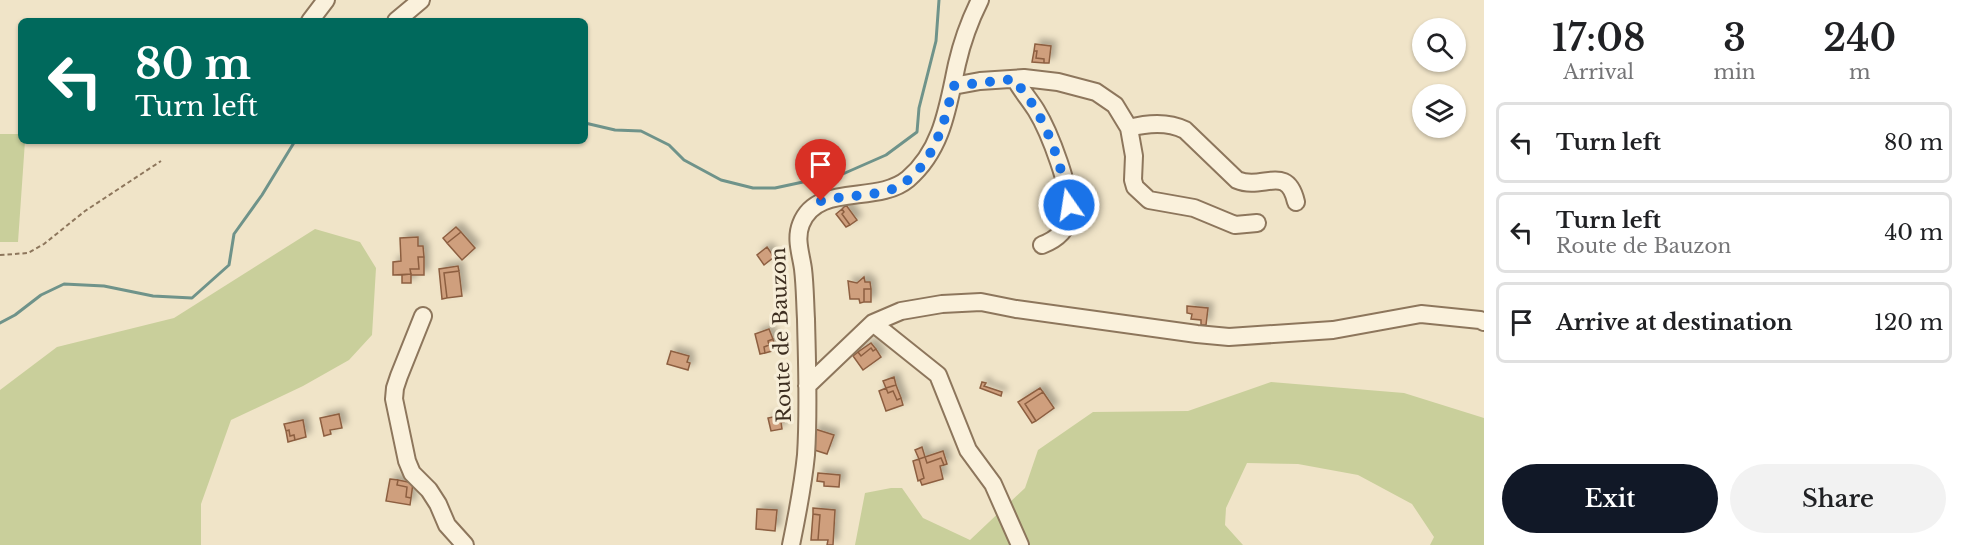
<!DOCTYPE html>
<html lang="en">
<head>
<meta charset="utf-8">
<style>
	:root { --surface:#fff; --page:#f2f2f2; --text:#202124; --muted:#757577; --line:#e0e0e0; --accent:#111827 }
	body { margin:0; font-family:"Libre Baskerville",serif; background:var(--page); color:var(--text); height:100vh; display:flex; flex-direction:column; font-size:22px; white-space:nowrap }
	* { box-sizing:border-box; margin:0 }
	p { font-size:20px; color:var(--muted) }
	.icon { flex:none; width:33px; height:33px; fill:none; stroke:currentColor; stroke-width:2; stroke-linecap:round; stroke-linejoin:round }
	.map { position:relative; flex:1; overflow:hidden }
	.panel { display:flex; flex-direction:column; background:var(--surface); width:480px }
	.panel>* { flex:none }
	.guide { position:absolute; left:18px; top:18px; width:570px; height:126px; border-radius:9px; box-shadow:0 2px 4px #0004; background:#00695c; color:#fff; overflow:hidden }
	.tools { position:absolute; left:1412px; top:18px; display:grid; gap:12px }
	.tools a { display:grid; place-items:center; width:54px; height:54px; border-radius:50%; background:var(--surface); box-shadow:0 2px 4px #0004; font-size:30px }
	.pin { position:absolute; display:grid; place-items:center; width:51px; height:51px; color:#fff; margin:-62px -26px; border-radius:50% 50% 50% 0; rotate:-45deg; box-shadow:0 0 6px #0007 }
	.pin .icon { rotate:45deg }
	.me { position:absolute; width:66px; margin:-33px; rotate:347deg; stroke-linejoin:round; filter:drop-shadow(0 0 4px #0008) }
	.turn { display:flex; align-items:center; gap:21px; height:126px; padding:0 18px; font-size:27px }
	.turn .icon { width:78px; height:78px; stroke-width:2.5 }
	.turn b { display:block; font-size:42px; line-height:51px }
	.eta { display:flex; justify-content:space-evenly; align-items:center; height:102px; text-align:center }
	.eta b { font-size:36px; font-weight:600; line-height:42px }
	.primary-button { display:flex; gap:12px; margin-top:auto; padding:12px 18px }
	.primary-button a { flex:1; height:69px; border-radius:36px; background:var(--accent); color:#fff; font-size:24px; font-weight:600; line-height:69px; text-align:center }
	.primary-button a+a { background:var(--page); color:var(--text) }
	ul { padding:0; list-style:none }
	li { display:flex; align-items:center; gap:18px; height:81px; margin:0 12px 9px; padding:0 6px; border:3px solid var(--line); border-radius:9px }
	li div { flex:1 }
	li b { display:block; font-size:22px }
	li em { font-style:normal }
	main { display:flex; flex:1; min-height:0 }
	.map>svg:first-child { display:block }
</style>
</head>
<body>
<main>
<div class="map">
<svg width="1484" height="545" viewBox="0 0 1484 545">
	<defs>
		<filter id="shadow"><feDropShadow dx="5" dy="-5" stdDeviation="3" flood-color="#0004"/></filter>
	</defs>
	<rect width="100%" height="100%" fill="#f0e4c8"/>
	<!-- green -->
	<path fill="#c9cf9b" d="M0 134H21V141H25L18 242H0Z
		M315 229 360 242 376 268 372 335 349 360 303 386 231 420 201 504V545H0V390L57 347 174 318Z
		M1271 382 1404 393 1484 418V545H1430L1434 537 1412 504 1358 475 1298 464 1247 463 1226 508 1225 525 1243 545H855L865 493 891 488H902L923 518 970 540 1025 488 1038 450 1093 412 1188 411Z"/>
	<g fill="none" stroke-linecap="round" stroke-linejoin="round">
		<!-- stream -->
		<path stroke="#6f938a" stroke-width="3" d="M585 123 615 130 641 131 669 145 684 160 721 180 753 188H775L845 173 886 155 917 132 919 108 936 41 939 0
			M0 323 15 315 41 295 64 284 104 286 153 296 192 298 229 265 234 234 262 195 295 141"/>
	</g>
	<!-- building -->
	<path fill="#cf9f7d" stroke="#8d5f41" stroke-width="1.5" filter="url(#shadow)" d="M1035 44 1051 46 1049 63H1044V59L1036 58 1037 51H1034Z
		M1034 51H1037L1036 58 1044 59V63L1032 62Z
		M846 205 857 220 850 225 842 214 844 212 842 209Z
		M842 209 844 212 842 214 850 225 846 227 836 214Z
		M456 227 461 232 447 243 443 238Z
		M461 232 475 248 462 260 447 243Z
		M418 237V246H423L424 257H418L419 269H410L411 274 393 275V262L401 261 400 238Z
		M767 247 774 257 764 265 757 255Z
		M418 257H424V275H411L410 269H419Z
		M458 266 459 271 444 273 447 298 442 299 439 269Z
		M459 271 462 296 447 298 444 273Z
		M411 274V283H402V275Z
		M864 277 865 282H870L871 289H864V302L860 303 859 299H850L848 281 857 283Z
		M864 289H871V302H864Z
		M1187 306 1208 308 1206 325H1201V320L1191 319 1192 314 1187 313Z
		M769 329 773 339 768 341 769 345 764 347 765 353 760 354 755 334Z
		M773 339 776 350 765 353 764 347 769 345 768 341Z
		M871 343 876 349 873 351 871 348 861 356 858 352Z
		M871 348 873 351 876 349 881 357 863 370 853 356 858 352 861 356Z
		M671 351 689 356 687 362 690 363 688 370 667 364Z
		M894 377 896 385 886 388 883 381Z
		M982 382 986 383 984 386 1002 392 1001 396 980 388Z
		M896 385 901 398 897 400 893 391 888 393 886 388Z
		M886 388 888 393 893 391 897 400 901 398 903 405 886 411 879 391Z
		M1040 388 1043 392 1025 404 1036 421 1032 423 1018 402Z
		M1043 392 1054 408 1036 421 1025 404Z
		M339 414 342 428 330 430 331 434 324 436 320 418Z
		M783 415 784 422H781L782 429 771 431 768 418Z
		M303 420 306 437 295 440 294 435 290 436 289 430 286 431 284 424Z
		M815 429 834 435 827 454 808 448Z
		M289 430 290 436 294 435 295 440 288 442 286 431Z
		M922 447 925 457 919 459 915 450Z
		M943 451 947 464 944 465 941 458 927 463 925 457Z
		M925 457 927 463 941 458 944 465 940 466 943 479 922 485 920 480 924 478 919 459Z
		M919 459 924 478 918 481 913 461Z
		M818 473 840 475 839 487 824 486V482L817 481Z
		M390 479 398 480 397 485 407 487 406 497 411 498 410 505 386 501Z
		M398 480 413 483 411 498 406 497 407 487 397 485Z
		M813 508 835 510 833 545H827L828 540H818L820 515 813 514Z
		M757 509 777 510 775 531 756 529Z
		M813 514 820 515 818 540H811Z"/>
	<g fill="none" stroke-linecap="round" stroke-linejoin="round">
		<!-- minor casing -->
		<g stroke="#8d765c" stroke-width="20">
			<path id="minor" d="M310 21 326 0
				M396 21 421 0
				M1015 79C1021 90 1029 99 1036 110 1049 131 1073 192 1069 216 1067 231 1055 240 1042 245
				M953 86 980 81 1024 78 1058 82 1096 92 1115 105 1129 128 1134 156 1133 180 1135 187 1149 200 1194 208 1235 225 1257 223
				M1129 128C1148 123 1167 121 1185 130L1237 180C1263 191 1287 163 1296 202
				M423 316 399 376 395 388 394 399 407 461 412 473 429 490 438 504 447 525 465 545
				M873 323 938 375 968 450 993 484 1020 545
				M807 386 873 323 901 311 942 304 981 302 1016 309 1197 334 1229 337 1333 330 1421 314 1480 320 1484 322
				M791 545C797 516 803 485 806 455 809 410 807 364 806 319 805 302 805 285 803 269 801 254 795 239 801 224 817 182 877 205 908 179 943 149 948 105 957 64 962 42 970 20 980 0"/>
		</g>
		<!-- path -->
		<path stroke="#8d765c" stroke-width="2" stroke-dasharray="4.5 3" stroke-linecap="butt" d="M0 255 28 253 44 244 85 211 161 161"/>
		<!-- minor -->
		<use href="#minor" stroke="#faf1dc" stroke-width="16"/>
	</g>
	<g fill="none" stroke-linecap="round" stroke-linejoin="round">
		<!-- route -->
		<path stroke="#1a73e8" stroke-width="10" stroke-dasharray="0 18" d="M821 201C843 195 868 197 890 190 931 175 945 123 953 86L1015 79C1021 90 1030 99 1036 110 1053 139 1063 173 1069 205"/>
	</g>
	<g text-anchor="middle" stroke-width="6" stroke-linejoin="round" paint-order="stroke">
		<!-- street labels -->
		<g font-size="20" fill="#3d2e20" stroke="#f7eed8">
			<text transform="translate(781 335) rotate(-92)" y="7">Route de Bauzon</text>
		</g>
	</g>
</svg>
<div class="tools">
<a><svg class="icon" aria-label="search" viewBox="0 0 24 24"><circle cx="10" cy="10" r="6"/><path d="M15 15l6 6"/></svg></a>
<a><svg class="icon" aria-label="layers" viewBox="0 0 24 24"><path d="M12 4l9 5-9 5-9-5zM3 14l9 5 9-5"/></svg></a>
</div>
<div class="pin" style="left:821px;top:201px;background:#d93025"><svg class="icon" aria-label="arrive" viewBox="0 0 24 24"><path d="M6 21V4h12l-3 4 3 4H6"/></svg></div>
<svg class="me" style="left:1069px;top:205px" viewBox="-20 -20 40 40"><circle r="17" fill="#1a73e8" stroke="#fff" stroke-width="3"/><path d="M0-11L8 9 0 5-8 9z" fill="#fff"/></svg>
<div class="guide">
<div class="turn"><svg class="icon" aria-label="left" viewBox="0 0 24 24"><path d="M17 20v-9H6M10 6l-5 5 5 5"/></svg><div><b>80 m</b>Turn left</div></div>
</div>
</div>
<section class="panel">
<div class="eta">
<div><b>17:08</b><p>Arrival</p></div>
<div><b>3</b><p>min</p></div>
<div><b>240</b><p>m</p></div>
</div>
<ul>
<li><svg class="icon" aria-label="left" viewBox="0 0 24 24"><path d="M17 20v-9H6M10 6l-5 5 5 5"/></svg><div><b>Turn left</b></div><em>80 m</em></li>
<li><svg class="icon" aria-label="left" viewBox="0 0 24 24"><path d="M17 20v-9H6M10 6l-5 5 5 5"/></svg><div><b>Turn left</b><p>Route de Bauzon</p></div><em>40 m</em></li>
<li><svg class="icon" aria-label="arrive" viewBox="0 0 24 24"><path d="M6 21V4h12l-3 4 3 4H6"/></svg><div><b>Arrive at destination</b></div><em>120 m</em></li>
</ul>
<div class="primary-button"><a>Exit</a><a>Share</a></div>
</section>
</main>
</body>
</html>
